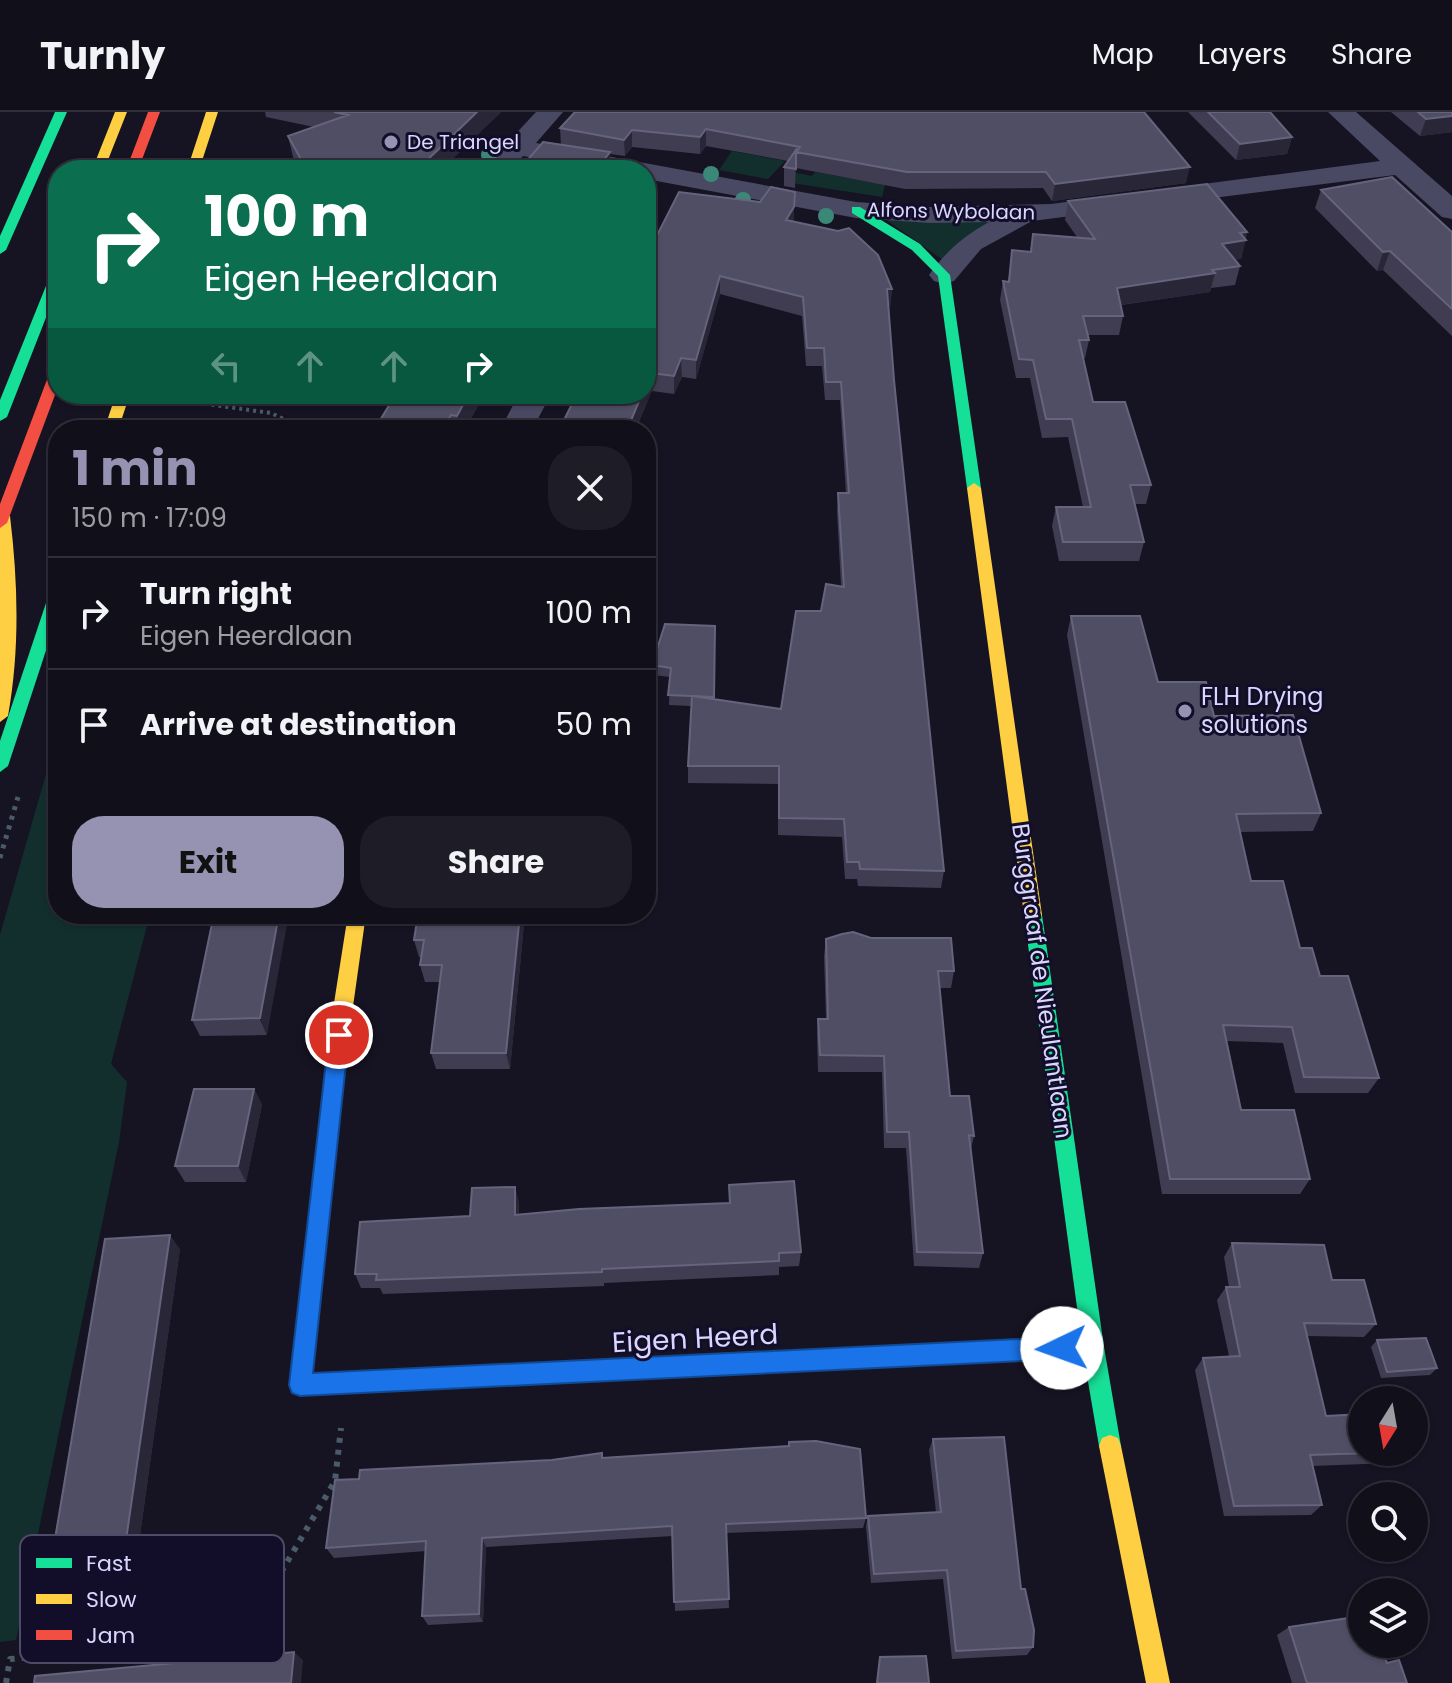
<!DOCTYPE html>
<html lang="en">
<head>
<meta charset="utf-8">
<style>
	:root { --surface:#100f1a; --page:#1e1d27; --text:#f1f3f6; --muted:#9c9ca2; --line:#302f39; --accent:#9592b2 }
	body { margin:0; font-family:Poppins,sans-serif; background:var(--page); color:var(--text); height:100vh; display:flex; flex-direction:column; font-size:30px; white-space:nowrap }
	* { box-sizing:border-box; margin:0 }
	p { font-size:26px; color:var(--muted) }
	.icon { flex:none; width:44px; height:44px; fill:none; stroke:currentColor; stroke-width:2; stroke-linecap:round; stroke-linejoin:round }
	.map { position:relative; flex:1; overflow:hidden }
	.side { position:absolute; left:48px; top:308px; width:608px; height:504px; display:flex; flex-direction:column; background:var(--surface); border-radius:32px; box-shadow:0 2px 6px #0004,0 0 0 2px var(--line) }
	.side>* { flex:none }
	.banner { position:absolute; left:48px; top:48px; width:608px; height:244px; border-radius:32px; box-shadow:0 2px 6px #0004,0 0 0 2px var(--line); background:#0b6e4f; color:#fff; overflow:hidden }
	.needle { width:52px; rotate:191deg }
	.controls { position:absolute; left:1348px; top:1274px; display:grid; gap:16px }
	.controls a { display:grid; place-items:center; width:80px; height:80px; border-radius:50%; background:var(--surface); box-shadow:0 2px 6px #0004,0 0 0 2px var(--line); font-size:40px }
	.pin { position:absolute; display:grid; place-items:center; width:68px; height:68px; color:#fff; margin:-34px; border:4px solid #fff; border-radius:50%; box-shadow:0 2px 8px #0007 }
	.me { position:absolute; width:88px; margin:-44px; rotate:267deg; stroke-linejoin:round; filter:drop-shadow(0 0 6px #0008) }
	.turn { display:flex; align-items:center; gap:28px; height:168px; padding:0 24px; font-size:36px }
	.turn .icon { width:104px; height:104px; stroke-width:2.5 }
	.turn b { display:block; font-size:56px; line-height:68px }
	.lanes { display:flex; align-items:center; height:76px; padding:0 24px; background:#0003; justify-content:center; gap:40px; direction:ltr }
	.lanes .off { opacity:.35 }
	.round { display:grid; place-items:center; flex:none; width:84px; height:84px; border-radius:32px; background:var(--page) }
	.overview { display:flex; align-items:center; justify-content:space-between; height:136px; padding:0 24px }
	h1 { font-size:48px; font-weight:700; line-height:60px; color:var(--accent) }
	.action { display:flex; gap:16px; margin-top:auto; padding:16px 24px }
	.action a { flex:1; height:92px; border-radius:32px; background:var(--accent); color:#111; font-size:32px; font-weight:700; line-height:92px; text-align:center }
	.action a+a { background:var(--page); color:var(--text) }
	ul { padding:0; list-style:none }
	li { display:flex; align-items:center; gap:24px; height:112px; padding:0 24px; border-top:2px solid var(--line) }
	li div { flex:1 }
	li b { display:block; font-size:30px }
	li em { font-style:normal }
	header { display:flex; align-items:center; gap:48px; box-sizing:border-box; height:112px; padding:0 40px; background:var(--surface); border-bottom:2px solid var(--line) }
	header strong { font-size:38px }
	nav { display:flex; gap:44px; margin-inline-start:auto; font-size:28px }
	.map>svg:first-child { display:block }
</style>
</head>
<body>
<header>
<strong>Turnly</strong>
<nav><a>Map</a><a>Layers</a><a>Share</a></nav>
</header>
<div class="map">
<svg width="1452" height="1571" viewBox="0 0 1452 1571">
	<rect width="100%" height="100%" fill="#161423"/>
	<!-- green -->
	<path fill="#122f2e" d="M744 0H904L882 85 792 71 793 60 812 64 815 60 869 70Z
		M732 39 785 49 768 67 719 58Z
		M885 107 987 109 990 111 946 150Z
		M58 620V802H150L111 952 127 970 119 1030 16 1528 0 1530V823Z"/>
	<g fill="none" stroke-linecap="round" stroke-linejoin="round">
		<!-- path-far2 -->
		<path stroke="#4a5b6a" stroke-width="4" stroke-dasharray="3 4" stroke-linecap="butt" d="M156 285 271 301 290 310"/>
		<!-- path-far1 -->
		<path stroke="#4a5b6a" stroke-width="5" stroke-dasharray="4 6" stroke-linecap="butt" d="M0 746 18 685"/>
		<!-- path -->
		<path stroke="#4a5b6a" stroke-width="6" stroke-dasharray="5 7" stroke-linecap="butt" d="M6 1571 10 1547 180 1534 237 1511 280 1462 335 1369 341 1316"/>
		<!-- street -->
		<path fill="#494964" fill-rule="evenodd" d="M536 0H563L536 31 856 90 930 95 1051 92 1380 49 1328 0H1356L1452 84V107L1442 105 1395 63 1032 109 981 137 954 169 944 172 934 169 929 163C946 139 964 124 989 110L930 111 856 106 646 67V58H597L523 44 510 58H482Z
			M519 282H551L532 318H500Z"/>
		<!-- fast -->
		<path fill="#16e098" fill-rule="evenodd" d="M55 0H67L6 138 0 142V124Z
			M852 95H860L920 132 950 163 981 376 979 379H969L967 376 938 164 912 138 852 101Z
			M58 155V175L7 305 0 309V288L52 159Z
			M58 474V502L8 654 0 660V629L50 479Z
			M1033 796 1039 798 1042 803 1104 1235 1121 1334 1118 1342 1110 1345 1102 1342 1099 1334 1084 1246 479 1275 471 1272 468 1264 471 1256 479 1253 1081 1225 1024 803 1027 798Z"/>
		<!-- slow -->
		<path fill="#ffcf43" fill-rule="evenodd" d="M115 0H127L104 58H92Z
			M206 0H218L199 58H187Z
			M116 282H130L118 318H104Z
			M974 371 981 376 1042 803 1039 808H1027L1024 803 967 376Z
			M3 399 10 404C18 471 20 537 8 604L0 610V400Z
			M348 802H366L349 923 312 1261 479 1253 487 1256 490 1264 487 1272 479 1275 300 1284 292 1281 289 1273 329 923Z
			M1110 1323 1118 1326 1121 1334 1170 1571H1146L1099 1334 1102 1326Z"/>
		<!-- jam -->
		<path fill="#f24e42" fill-rule="evenodd" d="M148 0H160L138 58H126Z
			M58 253V275L7 411 0 416V392L51 257Z"/>
	</g>
	<!-- trees -->
	<g fill="#3c8878">
		<circle cx="489" cy="43" r="8"/>
		<circle cx="711" cy="62" r="8"/>
		<circle cx="743" cy="88" r="8"/>
		<circle cx="826" cy="104" r="8"/>
	</g>
	<!-- wall -->
	<path fill="#403d52" d="M265 0H501L441 58H300L293 45 288 24 314 15 266 5Z
		M575 0 1186 71 1052 89 1043 76 905 77 796 56V51L795 76 784 74V55L788 49 706 34 700 42 632 35 625 44 610 42 611 58H519L561 33 560 16Z
		M1188 0H1270L1292 25 1287 42 1236 48Z
		M1391 0H1452V20L1420 24Z
		M1321 78 1452 120V224L1383 158 1377 159 1315 96Z
		M1068 89 1247 120 1241 147H1234L1240 154 1235 173 1211 176 1210 180 1121 193 1123 204 1119 223H1087L1089 228 1085 246H1083L1093 290 1151 373 1146 392H1134L1144 430 1139 449H1059L1052 414 1056 395H1083L1068 325 1042 326 1030 266H1016L1000 188 1003 169 1008 170 1012 138 1030 140 1033 122 1077 125 1065 108Z
		M794 110 892 177 890 195H889L894 268 944 759 941 776 858 774 857 767H845L842 725 778 723V672L688 671V654L691 594 669 593 670 565 653 563 652 553 715 514 714 588 781 597 821 499 841 474 837 399 838 381H846L840 288H825L822 254H806L802 204 720 182 696 267 682 265 674 282 652 279 646 145Z
		M396 282H485L464 318H374Z
		M1071 504 1158 570 1214 604 1321 701 1313 719 1240 720 1251 769 1320 864 1379 966 1368 981H1295L1283 931 1226 929 1241 998 1310 1067 1300 1082H1162L1067 523Z
		M214 802 267 923 200 924 192 908Z
		M418 802H525L510 957H436L431 941 440 870H425L420 853 421 845H419L414 828Z
		M826 827 954 859 951 876H940L950 984 974 1024 971 1037 983 1141 979 1156 914 1154 906 1036H884L882 960H818L817 923 818 907H826L824 844Z
		M254 977 262 993 246 1070H185L175 1054Z
		M729 1073 801 1140 799 1154 779 1155V1163L604 1171V1174L383 1182 380 1176H361L355 1162 470 1104 519 1090V1102L729 1091Z
		M1232 1131 1332 1168 1376 1212 1364 1225 1307 1224 1326 1304 1403 1340 1390 1351 1313 1354 1322 1393 1311 1403 1224 1404 1195 1258 1203 1246 1229 1244 1217 1188 1226 1175H1229L1224 1145Z
		M180 1137 133 1473 61 1479 48 1469Z
		M1377 1228 1437 1256 1430 1263 1381 1266 1371 1235Z
		M933 1327 1021 1477 1033 1535 1027 1543 952 1547 943 1467 871 1471 866 1414 868 1404 936 1400 929 1338Z
		M603 1346 866 1406 863 1416 726 1421 729 1496 675 1499 673 1424 486 1435 483 1510 428 1513 422 1504 426 1439 334 1446 326 1436 359 1367Z
		M1289 1515 1387 1551 1407 1571H1292L1277 1523Z"/>
	<!-- shaded-wall -->
	<path fill="#282637" d="M477 0H501L441 58H417Z
		M1452 4V20L1420 24 1426 7Z
		M706 17V34L700 42V25Z
		M632 18V35L625 44 624 28Z
		M1292 25 1287 42 1236 48 1240 32Z
		M610 40 611 58H596Z
		M1190 55 1186 71 1052 89 1055 72Z
		M794 95V113L786 108Z
		M1247 120 1244 128H1246L1241 147 1217 150 1222 132 1240 121Z
		M1390 139 1383 158 1377 159 1383 140Z
		M1215 161 1210 180 1113 194 1117 176Z
		M720 164V182L696 267V248Z
		M887 177H892L890 195H886Z
		M681 246 682 265 674 282V264Z
		M651 261 652 279 636 318H627L642 282H646V274Z
		M469 282H485L464 318H459L457 304Z
		M451 303 453 318H443Z
		M279 802H289L267 923 260 906Z
		M520 802H525L510 957 506 941Z
		M254 977 262 993 246 1070 238 1054Z
		M515 1075 519 1090 518 1118 515 1103Z
		M170 1123 180 1137 133 1473 121 1463Z
		M482 1426 486 1435 483 1510 479 1502Z
		M294 1540 303 1548 301 1571H291Z"/>
	<!-- building -->
	<path fill="#504e65" stroke="#66637d" stroke-width="2" d="M334 0H477L417 58H307L288 24 348 3Z
		M575 0H1144L1190 55 1055 72 1046 60H907L796 40 800 35 706 17 700 25 632 18 624 28 560 16Z
		M1208 0H1270L1292 25 1240 32Z
		M1418 0H1452V4L1426 7Z
		M543 30 610 40 596 58H519Z
		M796 38V57L784 55Z
		M1392 65 1452 120V197L1390 139 1383 140 1321 78Z
		M1207 72 1247 120 1240 121 1246 128 1222 132 1240 154 1212 158 1215 161 1117 176 1123 204H1083L1089 228H1079L1093 290H1125L1151 373H1130L1144 430H1063L1056 395H1091L1072 307H1046L1033 248 1019 247 1003 169 1009 170 1012 138 1031 140 1033 122 1095 127 1068 89Z
		M771 75 795 80 794 95 786 108 838 119 849 116 878 143 892 177H887L894 268 944 759 860 757 859 750H847L844 707 779 706V654H688L692 584 781 597 796 499H821L826 472 844 475 838 381H849L841 270H826L824 236H807L803 185 720 164 696 248 681 246 674 264 651 261 646 274V145L679 80 760 90Z
		M396 282H469L457 304 451 303 443 318H374Z
		M577 282H642L627 318H559Z
		M1071 504H1140L1158 570H1206L1214 604 1293 603 1321 701 1236 702 1251 769H1283L1300 836H1312L1320 864H1348L1379 966 1304 965 1292 915 1223 913 1241 998H1294L1310 1067H1170Z
		M665 512 715 514 714 585 668 583 671 556 652 553Z
		M214 802H279L260 906 192 908Z
		M418 802H520L506 941H431L442 853H420L424 828H414Z
		M853 820 871 826H951L954 859H938L950 984H969L974 1024 969 1023 983 1141 917 1140 909 1020H887L884 944 820 943 818 907H828L826 827 842 822Z
		M194 977H254L238 1054H175Z
		M794 1069 801 1140 779 1141V1149L602 1157V1160L376 1168 377 1162H355L360 1110 470 1104 472 1076 515 1075V1103L579 1097 730 1091 729 1073Z
		M170 1123 121 1463 48 1469 105 1127Z
		M1232 1131 1324 1133 1332 1168H1364L1376 1212 1304 1211 1326 1304 1362 1302V1340H1397L1310 1343 1322 1393 1234 1394 1203 1246 1240 1244 1226 1175H1240Z
		M1426 1226 1437 1256 1387 1260 1377 1228Z
		M1004 1325 1021 1477H1025L1034 1518 1033 1535 956 1539 947 1458 874 1462 868 1404 941 1400 933 1327Z
		M816 1329 860 1337 866 1406 726 1412 729 1487 674 1490 672 1414 482 1426 479 1502 422 1504 426 1429 326 1436 335 1368 359 1367 360 1358 552 1348 602 1341V1346L789 1334V1330Z
		M1362 1504V1532H1380L1387 1551 1399 1548 1407 1571H1307L1289 1515Z
		M294 1540 291 1571H34L35 1564Z
		M926 1544 929 1571H877L880 1545Z"/>
	<!-- route -->
	<path fill="#1a73e8" stroke="#114b97" stroke-width="2" d="M339 915 346 917 349 923 313 1261 1062 1225 1070 1228 1074 1236 1070 1244 1062 1247 300 1284 292 1281 289 1273 329 923 332 917Z"/>
	<!-- markers -->
	<g fill="#9592b2" stroke="#120e29" stroke-width="3">
		<circle cx="391" cy="30" r="8"/>
		<circle cx="1185" cy="599" r="8"/>
	</g>
	<g text-anchor="middle" stroke-width="6" stroke-linejoin="round" paint-order="stroke">
		<!-- far-poi labels -->
		<g font-size="20" fill="#d9d6ff" stroke="#120e29" text-anchor="start">
			<text x="407" y="37">De Triangel</text>
		</g>
		<!-- far-street labels -->
		<g font-size="20" fill="#d9d6ff" stroke="#120e29">
			<text transform="translate(951 99) rotate(1)" y="7">Alfons Wybolaan</text>
		</g>
		<!-- poi labels -->
		<g font-size="24" fill="#d9d6ff" stroke="#120e29" text-anchor="start">
			<text x="1201" y="593">FLH Drying<tspan x="1201" dy="28">solutions</tspan></text>
		</g>
		<!-- street labels -->
		<g font-size="24" fill="#d9d6ff" stroke="#120e29">
			<text transform="translate(1042 869) rotate(82)" y="8">Burggraaf de Nieulantlaan</text>
		</g>
		<!-- near-street labels -->
		<g font-size="28" fill="#d9d6ff" stroke="#120e29">
			<text transform="translate(695 1226) rotate(-3)" y="10">Eigen Heerd</text>
		</g>
	</g>
	<!-- legend -->
	<rect x="20" y="1423" width="264" height="128" rx="12" fill="#120e29" stroke="#4e4a69" stroke-width="2"/>
	<rect x="36" y="1446" width="36" height="10" fill="#16e098"/>
	<rect x="36" y="1482" width="36" height="10" fill="#ffcf43"/>
	<rect x="36" y="1518" width="36" height="10" fill="#f24e42"/>
	<g font-size="22" fill="#d9d6ff">
		<text x="86" y="1459">Fast</text>
		<text x="86" y="1495">Slow</text>
		<text x="86" y="1531">Jam</text>
	</g>
</svg>
<div class="controls">
<a><svg class="needle" viewBox="-14 -14 28 28"><path d="M0-13l5 13h-10z" fill="#e53935"/><path d="M0 13l5-13h-10z" fill="#9c9ca2"/></svg></a>
<a><svg class="icon" aria-label="search" viewBox="0 0 24 24"><circle cx="10" cy="10" r="6"/><path d="M15 15l6 6"/></svg></a>
<a><svg class="icon" aria-label="layers" viewBox="0 0 24 24"><path d="M12 4l9 5-9 5-9-5zM3 14l9 5 9-5"/></svg></a>
</div>
<div class="pin" style="left:339px;top:923px;background:#d93025"><svg class="icon" aria-label="arrive" viewBox="0 0 24 24"><path d="M6 21V4h12l-3 4 3 4H6"/></svg></div>
<svg class="me" style="left:1062px;top:1236px" viewBox="-20 -20 40 40"><circle r="19" fill="#fff"/><path d="M0-13L10 11 0 6-10 11z" fill="#1a73e8"/></svg>
<div class="banner">
<div class="turn"><svg class="icon" aria-label="right" viewBox="0 0 24 24"><path d="M7 20v-9h11M14 6l5 5-5 5"/></svg><div><b>100 m</b>Eigen Heerdlaan</div></div>
<div class="lanes"><svg class="icon off" aria-label="left" viewBox="0 0 24 24"><path d="M17 20v-9H6M10 6l-5 5 5 5"/></svg><svg class="icon off" aria-label="ahead" viewBox="0 0 24 24"><path d="M12 20V5M6 11l6-6 6 6"/></svg><svg class="icon off" aria-label="ahead" viewBox="0 0 24 24"><path d="M12 20V5M6 11l6-6 6 6"/></svg><svg class="icon" aria-label="right" viewBox="0 0 24 24"><path d="M7 20v-9h11M14 6l5 5-5 5"/></svg></div>
</div>
<section class="side">
<div class="overview"><div><h1>1 min</h1><p>150 m · 17:09</p></div><a class="round"><svg class="icon" aria-label="close" viewBox="0 0 24 24"><path d="M6 6l12 12M18 6L6 18"/></svg></a></div>
<ul>
<li><svg class="icon" aria-label="right" viewBox="0 0 24 24"><path d="M7 20v-9h11M14 6l5 5-5 5"/></svg><div><b>Turn right</b><p>Eigen Heerdlaan</p></div><em>100 m</em></li>
<li><svg class="icon" aria-label="arrive" viewBox="0 0 24 24"><path d="M6 21V4h12l-3 4 3 4H6"/></svg><div><b>Arrive at destination</b></div><em>50 m</em></li>
</ul>
<div class="action"><a>Exit</a><a>Share</a></div>
</section>
</div>
</body>
</html>
